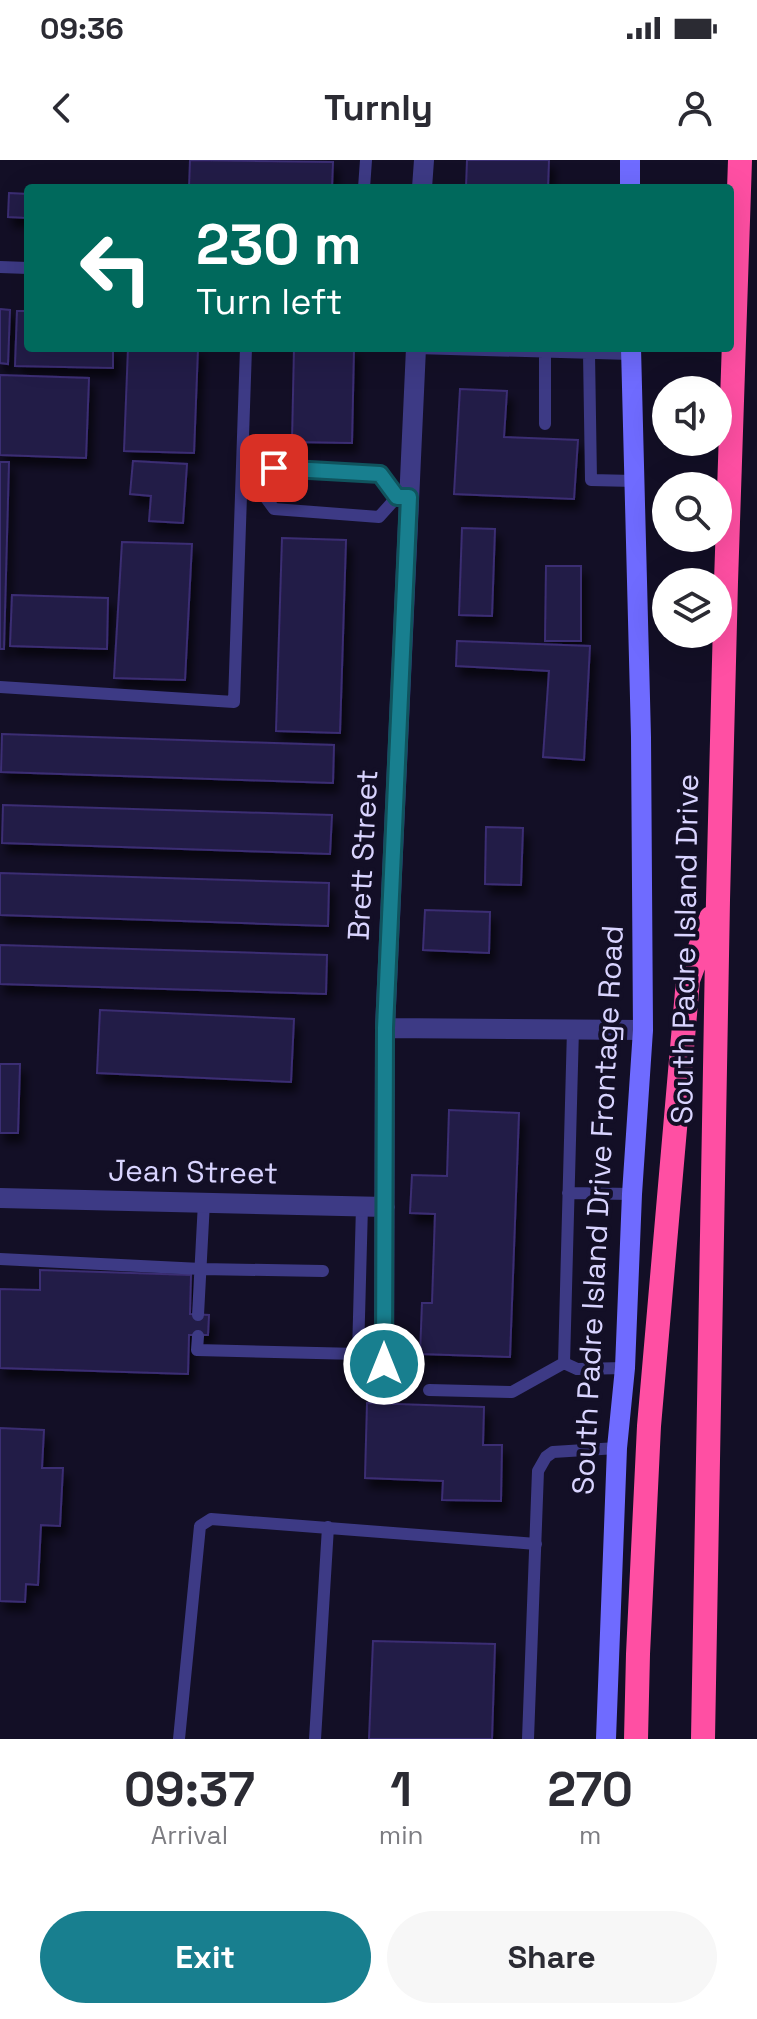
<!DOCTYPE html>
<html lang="en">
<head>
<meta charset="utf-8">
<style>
	:root { --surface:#fff; --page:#f7f7f7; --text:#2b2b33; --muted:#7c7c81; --accent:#187f8f }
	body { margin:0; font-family:"Space Grotesk",sans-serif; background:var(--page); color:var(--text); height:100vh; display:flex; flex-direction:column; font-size:30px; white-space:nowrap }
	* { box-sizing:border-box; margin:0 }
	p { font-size:26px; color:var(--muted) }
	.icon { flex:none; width:44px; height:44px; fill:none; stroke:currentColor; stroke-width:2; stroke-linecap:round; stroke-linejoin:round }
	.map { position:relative; height:1579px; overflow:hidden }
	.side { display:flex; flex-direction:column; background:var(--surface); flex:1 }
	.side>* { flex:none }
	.top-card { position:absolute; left:24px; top:24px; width:710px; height:168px; border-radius:8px; box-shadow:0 8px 32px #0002; background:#00695c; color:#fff; overflow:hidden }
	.tools { position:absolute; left:652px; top:216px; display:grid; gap:16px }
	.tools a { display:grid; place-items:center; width:80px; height:80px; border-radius:50%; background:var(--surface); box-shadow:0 8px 32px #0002; font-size:40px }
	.pin { position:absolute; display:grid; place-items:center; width:68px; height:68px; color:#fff; margin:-34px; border-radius:16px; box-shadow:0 4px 12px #0006 }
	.me { position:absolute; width:88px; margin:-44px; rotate:0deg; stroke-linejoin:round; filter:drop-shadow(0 0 6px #0008) }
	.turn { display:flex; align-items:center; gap:28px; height:168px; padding:0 40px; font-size:36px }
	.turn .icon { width:104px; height:104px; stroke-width:2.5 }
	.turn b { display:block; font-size:56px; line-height:68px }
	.eta { display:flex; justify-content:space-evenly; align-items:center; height:136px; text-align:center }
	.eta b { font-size:48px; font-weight:700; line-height:56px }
	.action { display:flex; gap:16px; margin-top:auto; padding:16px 40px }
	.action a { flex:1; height:92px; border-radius:48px; background:var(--accent); color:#fff; font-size:32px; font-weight:700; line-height:92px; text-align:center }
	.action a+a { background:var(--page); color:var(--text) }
	.status { display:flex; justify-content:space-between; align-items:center; height:56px; padding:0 40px; background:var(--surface); direction:ltr }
	.status svg { height:22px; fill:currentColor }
	header { display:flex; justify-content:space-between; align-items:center; height:104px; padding:0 40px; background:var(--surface); font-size:36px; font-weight:700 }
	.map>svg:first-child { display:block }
</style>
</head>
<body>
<div class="status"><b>09:36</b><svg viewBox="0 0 49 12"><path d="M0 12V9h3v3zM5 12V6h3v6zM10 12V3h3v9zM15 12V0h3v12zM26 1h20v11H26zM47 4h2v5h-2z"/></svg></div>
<header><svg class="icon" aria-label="back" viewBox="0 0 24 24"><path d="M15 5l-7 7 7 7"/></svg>Turnly<svg class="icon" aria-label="person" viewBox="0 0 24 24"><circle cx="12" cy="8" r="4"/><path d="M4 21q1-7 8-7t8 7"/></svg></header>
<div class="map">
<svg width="757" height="1579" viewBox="0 0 757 1579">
	<defs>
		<filter id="shadow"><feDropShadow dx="5" dy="9" stdDeviation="4" flood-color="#0009"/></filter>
	</defs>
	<rect width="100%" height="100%" fill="#130f26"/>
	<!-- building -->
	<path fill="#241b47" stroke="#3b2d73" stroke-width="2" filter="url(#shadow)" d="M190 0 333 2 332 28H189Z
		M467 0H549L548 28H466Z
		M9 33 28 34V58L8 57Z
		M0 149 10 150 8 204 0 203Z
		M17 151H28V188H113V208L15 206Z
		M128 188H198L194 293 124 291Z
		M294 188H354L352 283 292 282Z
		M0 215 89 218 86 298 0 295Z
		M460 229 507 231 504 277 578 280 574 339 454 334Z
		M133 301 187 304 183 363 149 361 151 336 130 334Z
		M0 302H9L4 489H0Z
		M462 368 495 369 492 456 459 455Z
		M282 378 346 380 340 573 276 571Z
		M122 382 192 384 185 520 114 518Z
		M546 406H581V481H545Z
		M12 435 108 438 107 489 10 486Z
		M457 481 590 486 584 600 543 597 549 511 456 506Z
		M2 574 334 585 333 623 1 612Z
		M3 645 332 655 330 694 2 683Z
		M486 667 523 668 521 725 485 724Z
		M0 713 329 723 328 766 0 755Z
		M425 750 490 752 489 793 423 790Z
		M0 785 327 795 326 834 0 824Z
		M100 850 294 859 291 922 97 913Z
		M0 904H20L18 973H0Z
		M449 950 519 953 510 1197 420 1194 422 1143H432L435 1054 410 1053 412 1015 447 1016Z
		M40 1110 191 1115 190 1154 209 1155 208 1175H189L188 1214 0 1208V1129L40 1130Z
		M367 1243 484 1247 483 1285H502L501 1341 442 1340 443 1321 365 1318Z
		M0 1268 44 1270 42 1308H63L60 1366 41 1365 38 1425 26 1424 25 1442 0 1441Z
		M373 1481 495 1484 492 1579H369Z"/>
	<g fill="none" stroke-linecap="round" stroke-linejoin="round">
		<!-- lane -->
		<path stroke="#3d3a85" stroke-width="12" d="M364 28 366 0
			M0 107 28 108
			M416 188 631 194
			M545 192V264
			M589 193 591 320 634 321
			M274 308 380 314 397 337 379 357 274 349 258 327Z
			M0 527 234 542 246 188
			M573 869 564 1203 577 1209 625 1208
			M568 1033 632 1034
			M0 1099 201 1109 323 1111
			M198 1155 204 1042
			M198 1176 197 1190 358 1194 362 1046
			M429 1230 512 1232 564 1203
			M179 1579 200 1366 211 1359 536 1384
			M315 1579 328 1367
			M528 1579 538 1311 546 1297 553 1292 617 1288"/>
		<!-- street -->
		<path stroke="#3d3a85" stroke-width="20" d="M422 28 424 0
			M385 868 643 870
			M0 1038 385 1047
			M384 1204 385 868 416 188"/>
		<!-- secondary -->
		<path stroke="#6f6bff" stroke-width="20" d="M630 28V0
			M606 1579 617 1288 625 1208 632 1034 643 870 641 577 631 188"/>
		<!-- highway -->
		<path stroke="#ff4fa3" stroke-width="24" d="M636 1579 638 1494 649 1266 688 820 711 758
			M703 1579 718 740 726 422 740 0"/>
	</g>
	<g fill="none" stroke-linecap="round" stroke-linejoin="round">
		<!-- route casing -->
		<g stroke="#10535d" stroke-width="20">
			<path id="route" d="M274 308 380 314 397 337H409L385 868 384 1204"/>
		</g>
		<!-- route -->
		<use href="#route" stroke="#187f8f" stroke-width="14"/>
	</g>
	<g text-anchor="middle" stroke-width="8" stroke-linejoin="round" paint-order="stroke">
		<!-- street labels -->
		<g font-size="30" fill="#d9d4ff" stroke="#130f26">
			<text transform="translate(363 695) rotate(-87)" y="10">Brett Street</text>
			<text transform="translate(685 789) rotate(-89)" y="10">South Padre Island Drive</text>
			<text transform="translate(193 1012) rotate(1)" y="10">Jean Street</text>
			<text transform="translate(598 1050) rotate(-87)" y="10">South Padre Island Drive Frontage Road</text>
		</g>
	</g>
</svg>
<div class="tools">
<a><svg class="icon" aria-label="sound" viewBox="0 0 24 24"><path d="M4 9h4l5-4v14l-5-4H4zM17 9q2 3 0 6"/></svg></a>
<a><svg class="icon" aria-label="search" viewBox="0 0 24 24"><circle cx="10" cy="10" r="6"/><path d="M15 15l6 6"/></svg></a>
<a><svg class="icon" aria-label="layers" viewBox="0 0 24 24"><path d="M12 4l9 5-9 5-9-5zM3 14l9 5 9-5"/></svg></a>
</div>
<div class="pin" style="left:274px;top:308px;background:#d93025"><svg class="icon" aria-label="arrive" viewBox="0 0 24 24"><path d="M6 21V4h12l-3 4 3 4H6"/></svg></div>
<svg class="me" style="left:384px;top:1204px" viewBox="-20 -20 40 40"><circle r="17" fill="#187f8f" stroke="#fff" stroke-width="3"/><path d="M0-11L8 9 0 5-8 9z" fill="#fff"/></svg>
<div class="top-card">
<div class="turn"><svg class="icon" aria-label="left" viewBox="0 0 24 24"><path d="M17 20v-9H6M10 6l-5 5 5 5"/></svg><div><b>230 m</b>Turn left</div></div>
</div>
</div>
<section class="side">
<div class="eta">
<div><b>09:37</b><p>Arrival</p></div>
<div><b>1</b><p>min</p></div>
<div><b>270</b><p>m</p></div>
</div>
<div class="action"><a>Exit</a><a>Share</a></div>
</section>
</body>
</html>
